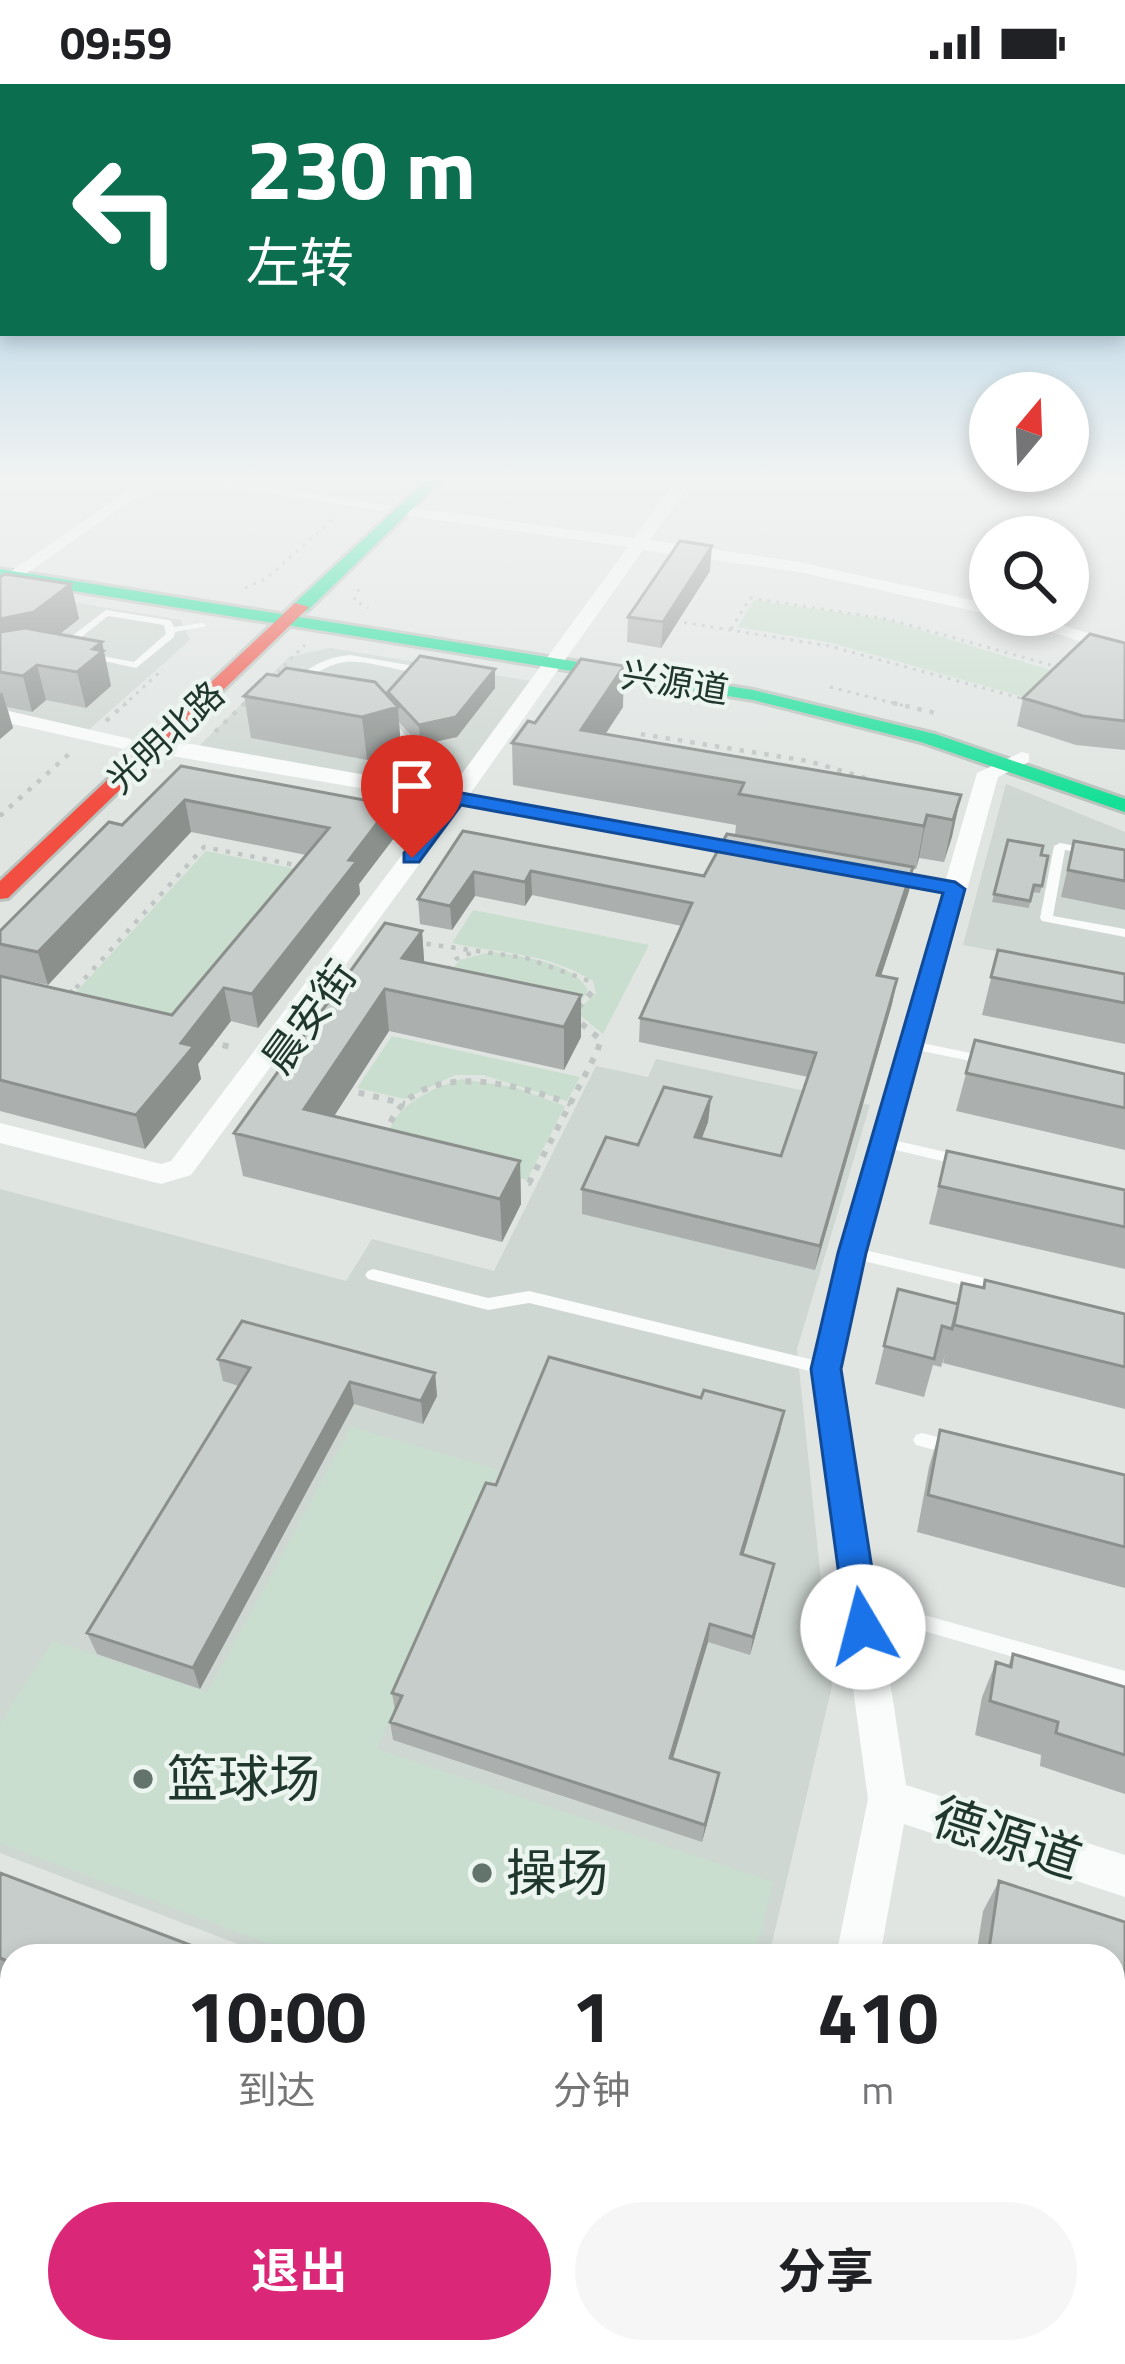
<!DOCTYPE html>
<html lang="zh">
<head>
<meta charset="utf-8">
<style>
	:root { --surface:#fff; --page:#f6f6f6; --text:#202124; --muted:#757577; --accent:#db2777 }
	body { margin:0; font-family:"Titillium Web","Noto Sans SC",sans-serif; background:var(--page); color:var(--text); height:100vh; display:flex; flex-direction:column; font-size:45px; white-space:nowrap }
	* { box-sizing:border-box; margin:0 }
	p { font-size:39px; color:var(--muted) }
	.icon { flex:none; width:66px; height:66px; fill:none; stroke:currentColor; stroke-width:2; stroke-linecap:round; stroke-linejoin:round }
	.map { position:relative; flex:1; overflow:hidden }
	.panel { position:absolute; left:0px; top:1860px; width:1125px; height:420px; display:flex; flex-direction:column; background:var(--surface); border-radius:36px 36px 0 0; box-shadow:0 6px 18px #0003 }
	.panel>* { flex:none }
	.banner { position:absolute; left:0px; top:0px; width:1125px; height:252px; box-shadow:0 6px 18px #0003; background:#0b6e4f; color:#fff; overflow:hidden }
	.needle { width:78px; rotate:19deg }
	.fabs { position:absolute; left:969px; top:288px; display:grid; gap:24px }
	.fabs a { display:grid; place-items:center; width:120px; height:120px; border-radius:50%; background:var(--surface); box-shadow:0 6px 18px #0003; font-size:60px }
	.pin { position:absolute; display:grid; place-items:center; width:102px; height:102px; color:#fff; margin:-123px -51px; border-radius:50% 50% 50% 0; rotate:-45deg; box-shadow:0 0 12px #0007 }
	.pin .icon { rotate:45deg }
	.me { position:absolute; width:132px; margin:-66px; rotate:352deg; stroke-linejoin:round; filter:drop-shadow(0 0 9px #0008) }
	.turn { display:flex; align-items:center; gap:42px; height:252px; padding:0 48px; font-size:54px }
	.turn .icon { width:156px; height:156px; stroke-width:2.5 }
	.turn b { display:block; font-size:84px; line-height:102px }
	.eta { display:flex; justify-content:space-evenly; align-items:center; height:204px; text-align:center }
	.eta b { font-size:72px; font-weight:700; line-height:84px }
	.button { display:flex; gap:24px; margin-top:auto; padding:24px 48px }
	.button a { flex:1; height:138px; border-radius:72px; background:var(--accent); color:#fff; font-size:48px; font-weight:700; line-height:138px; text-align:center }
	.button a+a { background:var(--page); color:var(--text) }
	.status { display:flex; justify-content:space-between; align-items:center; height:84px; padding:0 60px; background:var(--surface); direction:ltr }
	.status svg { height:33px; fill:currentColor }
	.map>svg:first-child { display:block }
</style>
</head>
<body>
<div class="status"><b>09:59</b><svg viewBox="0 0 49 12"><path d="M0 12V9h3v3zM5 12V6h3v6zM10 12V3h3v9zM15 12V0h3v12zM26 1h20v11H26zM47 4h2v5h-2z"/></svg></div>
<div class="map">
<svg width="1125" height="2280" viewBox="0 0 1125 2280">
	<rect width="100%" height="100%" fill="#e0e5e2"/>
	<!-- built -->
	<path fill="#ced7d2" d="M0 506 181 536 190 556 83 651 0 635Z
		M330 564 543 599 458 718 192 669 289 573Z
		M1006 700 1125 748V892L963 861Z
		M656 975 870 1021 797 1265 832 1602 769 1872H269L0 1769V1105L346 1197 372 1155 494 1187 596 982 648 993Z"/>
	<!-- green -->
	<path fill="#c9dece" d="M754 516 887 536 1050 586 1028 614 832 559 738 543Z
		M206 767 317 789 188 947 66 919Z
		M473 826 649 861 603 950 576 928 596 909 593 897C547 868 502 870 452 859Z
		M491 868C519 872 576 878 588 907L578 921 452 885 460 876Z
		M392 952 580 993 567 1017 483 991H455L405 1015 357 1004Z
		M461 995 514 1003 565 1022 527 1096 400 1065 388 1051C396 1020 431 1005 461 995Z
		M351 1343 499 1386 377 1665 773 1798 755 1872H302L0 1759V1640L53 1557 208 1608Z"/>
	<g fill="none" stroke-linecap="round" stroke-linejoin="round">
		<!-- fast casing -->
		<g stroke="#b9c2bd" stroke-width="6">
			<path id="fast" d="M426 397H441L307 527H295V519Z
				M0 485 753 606 935 650 1125 715V728L921 658 753 616 0 495Z"/>
		</g>
		<!-- jam casing -->
		<g stroke="#b9c2bd" stroke-width="6">
			<path id="jam" d="M295 519 309 523 8 814 0 815V797Z"/>
		</g>
		<!-- path-far2 -->
		<path stroke="#bfc6c3" stroke-width="3" stroke-dasharray="3 6" stroke-linecap="butt" d="M245 504 267 494 333 435
			M359 505 354 516 368 524
			M675 537 829 562 1031 617
			M731 545 750 514 887 535 1054 582V588
			M271 594 305 561
			M830 603 905 622
			M123 622 163 585
			M242 622 249 615"/>
		<!-- path-far1 -->
		<path stroke="#bfc6c3" stroke-width="4.5" stroke-dasharray="4.5 8" stroke-linecap="butt" d="M893 619 940 630
			M106 637 126 619
			M215 648 245 619
			M634 660 640 650 808 677 879 698
			M0 732 69 670
			M414 858 526 874 589 897 591 904
			M448 886 456 875 471 869
			M76 904 204 763 300 782"/>
		<!-- path -->
		<path stroke="#bfc6c3" stroke-width="6" stroke-dasharray="6 9" stroke-linecap="butt" d="M69 911 78 901
			M578 924 592 908 590 901
			M208 958 236 964
			M344 1005 405 1020
			M385 1052C410 970 514 999 571 1020
			M514 1096 529 1099 597 968 601 956 576 935"/>
		<!-- lane -->
		<path fill="#fafbfb" fill-rule="evenodd" d="M106 526 168 536 171 537 174 543 202 539 207 542 175 548 174 553 136 584 81 572 86 569 134 578 166 550 164 541 108 532 65 566H59V562Z
			M350 571 414 582 419 585 406 598 401 595 407 587C358 578 340 566 299 603L290 601C308 583 325 573 350 571Z
			M386 638H394L460 712V716H452L386 642Z
			M1060 759 1125 771V777L1065 766 1053 832 1125 845V853L1042 837 1040 834 1054 762Z
			M912 957 985 972 992 976 985 980 907 964 905 961 907 958Z
			M884 1054 963 1072 970 1077 963 1082 879 1062 877 1059Z
			M852 1163 1001 1198 1007 1200 1009 1204 1007 1208 1001 1210 847 1173 844 1169 847 1165Z
			M373 1185 488 1214 529 1207 826 1279 832 1280 834 1285 832 1290 826 1291 529 1219 488 1226 368 1195 365 1191 368 1187Z
			M922 1349 960 1359 963 1364 960 1369 954 1371 916 1361 913 1356 916 1351Z
			M924 1531 1125 1587V1605L917 1545 915 1539 917 1533Z
			M0 2030 12 2035V2059L0 2054Z
			M1113 2058 1125 2062V2086L1113 2082Z
			M99 2268H126L121 2280H94Z
			M517 2268H560L567 2271 571 2280H528L521 2277Z"/>
		<!-- street -->
		<path fill="#fafbfb" fill-rule="evenodd" d="M141 397H159L0 508V495Z
			M196 397H236L391 422 383 427Z
			M676 397H692L650 456 799 478 990 520 992 531 799 488 643 466 470 710 760 762 771 769 768 774 462 722 191 1091 161 1100 0 1059V1039L161 1080 171 1077 442 718 154 669 144 663 147 659 192 660 450 706 628 463 404 431 398 430V422L634 454Z
			M999 531H1028L1125 560V572Z
			M0 625 131 655 134 659 124 665 0 637Z
			M1022 668 1029 670V678L998 693 867 1169 842 1285 906 1701 1125 1771V1813L904 1740 880 1872H836L868 1715 810 1285 837 1169 942 809 872 796 860 789 872 782 946 795 977 689Z
			M756 2268H808L806 2280H754Z"/>
		<!-- fast -->
		<use href="#fast" fill="#16e098" fill-rule="evenodd"/>
		<!-- jam -->
		<use href="#jam" fill="#f24e42" fill-rule="evenodd"/>
	</g>
	<!-- wall -->
	<path fill="#abb0ae" d="M710 487 661 564 627 558 628 533Z
		M0 493 71 500 79 535 59 550 102 558 111 602 86 624 46 616 32 628 7 623 13 644 0 655Z
		M1125 559V666L1076 661 1017 642 1023 614Z
		M495 585V604L457 653 420 661 399 638 401 666 367 676 251 654 244 612 388 613V608Z
		M623 623 605 651 961 711 944 778 919 774 916 785H913L909 807 881 892 897 895 892 920 815 1186 582 1130V1105L638 1061 711 1013 708 1038 702 1054 781 1072 808 993 639 958 640 934 682 842 532 811 525 822 475 812 452 846 420 840 418 815 463 747 704 792 735 751 736 741 513 701 512 659 535 639Z
		M181 682 391 721 394 754 359 800 360 810 258 944 231 937 198 980 201 995 145 1065 0 1027V892L172 931 306 771 191 748 48 901 0 891V847L122 741Z
		M1008 756 1041 771 1048 772 1040 809 1032 808 1029 824 992 818Z
		M1074 757 1125 766V826L1061 813Z
		M422 847 424 878 581 911V953L564 986 389 947 334 1032 520 1077 521 1120 502 1158 243 1092 234 1049Z
		M998 866 1125 890V960L982 931Z
		M975 956 1125 990V1066L956 1027Z
		M947 1067 1125 1106V1185L929 1140Z
		M962 1199 1125 1230V1325L943 1279 945 1271 941 1283 933 1281 924 1313 875 1300 898 1205 956 1219Z
		M218 1275 435 1289 437 1312 423 1340 354 1320 200 1605 97 1570 87 1549 239 1302 223 1297Z
		M701 1314 784 1327 780 1347 743 1471 770 1498 750 1571 708 1558 673 1674 716 1706 702 1758 393 1656 390 1638 395 1627 392 1609 496 1401Z
		M940 1346 1125 1391V1504L917 1448 929 1383Z
		M1013 1570 1125 1603V1710L1040 1682 1041 1671 975 1651 982 1613 996 1578 1008 1582Z
		M0 1789 12 1872V1899L0 1894Z
		M999 1797 1125 1838V1970L1113 1966V1872H976L983 1827Z
		M0 2131 12 2136V2268H80L75 2280H31L0 2266Z
		M1031 2268H1113L1125 2280H1061Z"/>
	<!-- shaded-wall -->
	<path fill="#8b908d" d="M712 462 710 487 661 564 663 538Z
		M71 500 79 535 43 563 0 571V535Z
		M102 558 111 602 86 624 77 588 93 565Z
		M37 581 46 616 32 628 23 592Z
		M624 582 623 623 590 673 581 646Z
		M495 585V604L457 653 420 661 419 641Z
		M2 608 13 644 0 655V610Z
		M398 623 401 666 367 676 362 633Z
		M961 711 952 753 944 778 953 736Z
		M185 716 191 748 48 901 38 868Z
		M391 721 394 754 359 800 360 810 258 944 252 910 349 776Z
		M927 731 919 774 916 785 924 742Z
		M913 783 909 807 873 916 877 891Z
		M531 787 532 811 525 822V798Z
		M474 788 475 812 452 846 450 822Z
		M422 847 425 889 402 874Z
		M897 895 892 920 815 1186 820 1162Z
		M224 904 231 937 198 980 201 995 145 1065 136 1031 181 959Z
		M385 905 389 947 311 1068 304 1025Z
		M581 911V953L564 986V943Z
		M711 1013 708 1038 693 1077 695 1053Z
		M520 1077 521 1120 502 1158 500 1115Z
		M435 1289 437 1312 423 1340 421 1317Z
		M350 1298 354 1320 200 1605 193 1584Z
		M784 1327 780 1347 738 1489 741 1470Z
		M774 1480 770 1498 750 1571 753 1553Z
		M710 1540 708 1558 668 1691 670 1674Z
		M719 1689 716 1706 702 1758 705 1741Z
		M51 2268H80L75 2280H45Z"/>
	<!-- building -->
	<path fill="#c7cdca" stroke="#8b908d" stroke-width="3" d="M680 457 712 462 663 538 628 533Z
		M5 490 71 500 34 528 0 535V493Z
		M25 544 102 558 93 565 103 567 77 588 37 581 23 592 0 588V548Z
		M1090 550 1125 559V637L1083 632 1023 614Z
		M420 572 495 585 456 633 419 641 388 608Z
		M581 575 624 582 581 646 961 711 953 736 927 731 924 742 739 710 744 699 512 659 528 637 535 639Z
		M286 584 375 598 398 623 362 633 244 612 267 590 278 592Z
		M181 682 391 721 349 776 357 777 252 910 224 904 181 959 194 962 136 1031 0 996V892L172 931 329 744 185 716 38 868 0 860V847L109 738 122 741Z
		M463 747 704 792 727 750 913 783 877 891 897 895 820 1162 582 1105 606 1053 638 1061 664 1003 711 1013 695 1053 781 1072 816 969 640 934 692 819 531 787 525 798 474 788 450 822 418 815Z
		M1008 756 1043 762 1041 771 1048 772 1042 802 1034 801 1030 817 994 810Z
		M1074 757 1125 766V797L1068 786Z
		M385 839 422 847 402 874 581 911 564 943 385 905 304 1025 520 1077 500 1115 234 1049Z
		M998 866 1125 890V919L991 893Z
		M975 956 1125 990V1024L966 989Z
		M947 1067 1125 1106V1143L939 1102Z
		M985 1196 1125 1230V1283L954 1241 962 1199 984 1204Z
		M898 1205 958 1220 952 1245 942 1242 934 1275 884 1262Z
		M242 1237 435 1289 421 1317 350 1298 193 1584 87 1549 250 1284 218 1275Z
		M549 1273 701 1314 704 1306 784 1327 741 1470 774 1480 753 1553 710 1540 670 1674 719 1689 705 1741 390 1638 402 1612 392 1609 486 1399 496 1401Z
		M940 1346 1125 1391V1463L928 1411Z
		M1013 1570 1125 1603V1671L1056 1649 1058 1638 990 1617 996 1578 1011 1583Z
		M0 1789 219 1872H12V1879L0 1874Z
		M999 1797 1125 1838V1936L1113 1932V1872H988Z
		M0 2131 12 2136V2267L0 2261Z
		M1113 2162 1125 2167V2280L1093 2268H1113Z
		M15 2268H51L45 2280Z
		M139 2268H312L339 2280H134Z"/>
	<!-- sky -->
	<linearGradient id="sky" x2="0" y2="1"><stop stop-color="#8cc0e0"/><stop offset="0.55" stop-color="#f1f3f2"/><stop offset="1" stop-color="#f1f3f2" stop-opacity="0"/></linearGradient>
	<rect width="1125" height="716" fill="url(#sky)"/>
	<!-- route -->
	<path fill="#1a73e8" stroke="#114b97" stroke-width="3" d="M456 708 955 798 965 805 866 1169 841 1285 881 1543 876 1554 863 1559 851 1554 846 1543 811 1285 838 1169 943 809 461 721 419 778H404V769L449 710Z"/>
	<!-- markers -->
	<g fill="#63746d" stroke="#edf5f1" stroke-width="4.5">
		<circle cx="143" cy="1695" r="12"/>
		<circle cx="482" cy="1789" r="12"/>
	</g>
	<g text-anchor="middle" stroke-width="9" stroke-linejoin="round" paint-order="stroke">
		<!-- far-street labels -->
		<g font-size="36" fill="#20372e" stroke="#edf5f1">
			<text transform="translate(675 598) rotate(9)" y="13">兴源道</text>
			<text transform="translate(165 653) rotate(-43)" y="13">光明北路</text>
		</g>
		<!-- street labels -->
		<g font-size="42" fill="#20372e" stroke="#edf5f1">
			<text transform="translate(309 933) rotate(-54)" y="15">晨安街</text>
		</g>
		<!-- near-poi labels -->
		<g font-size="51" fill="#20372e" stroke="#edf5f1" text-anchor="start">
			<text x="167" y="1713">篮球场</text>
			<text x="506" y="1807">操场</text>
		</g>
		<!-- near-street labels -->
		<g font-size="51" fill="#20372e" stroke="#edf5f1">
			<text transform="translate(1007 1754) rotate(18)" y="18">德源道</text>
		</g>
	</g>
</svg>
<div class="fabs">
<a><svg class="needle" viewBox="-14 -14 28 28"><path d="M0-13l5 13h-10z" fill="#e53935"/><path d="M0 13l5-13h-10z" fill="#757577"/></svg></a>
<a><svg class="icon" aria-label="search" viewBox="0 0 24 24"><circle cx="10" cy="10" r="6"/><path d="M15 15l6 6"/></svg></a>
</div>
<div class="pin" style="left:412px;top:774px;background:#d93025"><svg class="icon" aria-label="arrive" viewBox="0 0 24 24"><path d="M6 21V4h12l-3 4 3 4H6"/></svg></div>
<svg class="me" style="left:863px;top:1543px" viewBox="-20 -20 40 40"><circle r="19" fill="#fff"/><path d="M0-13L10 11 0 6-10 11z" fill="#1a73e8"/></svg>
<div class="banner">
<div class="turn"><svg class="icon" aria-label="left" viewBox="0 0 24 24"><path d="M17 20v-9H6M10 6l-5 5 5 5"/></svg><div><b>230 m</b>左转</div></div>
</div>
<section class="panel">
<div class="eta">
<div><b>10:00</b><p>到达</p></div>
<div><b>1</b><p>分钟</p></div>
<div><b>410</b><p>m</p></div>
</div>
<div class="button"><a>退出</a><a>分享</a></div>
</section>
</div>
</body>
</html>
